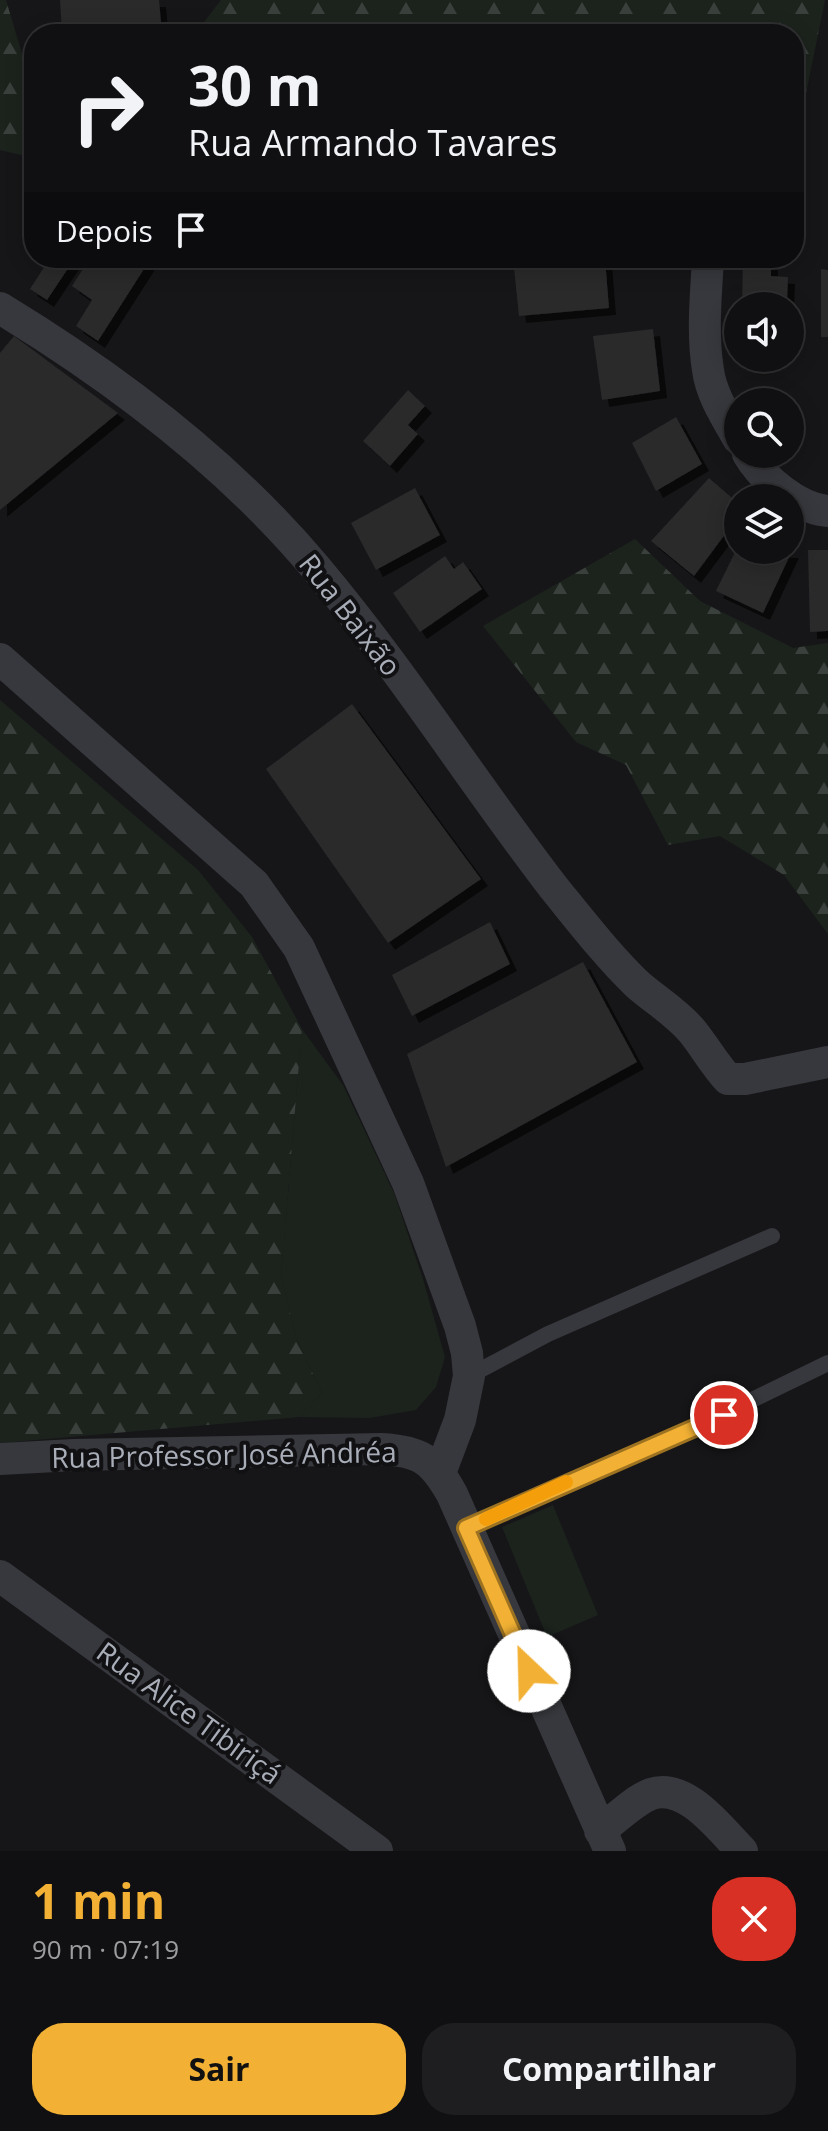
<!DOCTYPE html>
<html lang="pt">
<head>
<meta charset="utf-8">
<style>
	:root { --surface:#101012; --page:#1e1e20; --text:#f1f3f6; --muted:#9c9d9f; --line:#303032; --accent:#f2b134 }
	body { margin:0; font-family:"Open Sans",sans-serif; background:var(--page); color:var(--text); height:100vh; display:flex; flex-direction:column; font-size:30px; white-space:nowrap }
	* { box-sizing:border-box; margin:0 }
	p { font-size:26px; color:var(--muted) }
	.icon { flex:none; width:44px; height:44px; fill:none; stroke:currentColor; stroke-width:2; stroke-linecap:round; stroke-linejoin:round }
	.map { position:relative; height:1851px; overflow:hidden }
	.details { display:flex; flex-direction:column; background:var(--surface); flex:1 }
	.details>* { flex:none }
	.hud { position:absolute; left:24px; top:24px; width:780px; height:244px; border-radius:32px; box-shadow:0 4px 20px #0003,0 0 0 2px var(--line); background:#101012; color:var(--text); overflow:hidden }
	.controls { position:absolute; left:724px; top:292px; display:grid; gap:16px }
	.controls a { display:grid; place-items:center; width:80px; height:80px; border-radius:50%; background:var(--surface); box-shadow:0 4px 20px #0003,0 0 0 2px var(--line); font-size:40px }
	.pin { position:absolute; display:grid; place-items:center; width:68px; height:68px; color:#fff; margin:-34px; border:4px solid #fff; border-radius:50%; box-shadow:0 2px 8px #0007 }
	.me { position:absolute; width:88px; margin:-44px; rotate:336deg; stroke-linejoin:round; filter:drop-shadow(0 0 6px #0008) }
	.turn { display:flex; align-items:center; gap:28px; height:168px; padding:0 32px; font-size:36px }
	.turn .icon { width:104px; height:104px; stroke-width:2.5 }
	.turn b { display:block; font-size:56px; line-height:68px }
	.then { display:flex; align-items:center; height:76px; padding:0 32px; background:#0003; gap:16px; font-size:30px }
	.round { display:grid; place-items:center; flex:none; width:84px; height:84px; border-radius:32px; background:var(--page) }
	.head { display:flex; align-items:center; justify-content:space-between; height:136px; padding:0 32px }
	h1 { font-size:48px; font-weight:700; line-height:60px; color:var(--accent) }
	.button { display:flex; gap:16px; margin-top:auto; padding:16px 32px }
	.button a { flex:1; height:92px; border-radius:32px; background:var(--accent); color:#111; font-size:32px; font-weight:700; line-height:92px; text-align:center }
	.button a+a { background:var(--page); color:var(--text) }
	.map>svg:first-child { display:block }
</style>
</head>
<body>
<div class="map">
<svg width="828" height="1851" viewBox="0 0 828 1851">
	<defs>
		<pattern id="forest-firs" width="22" height="20" patternUnits="userSpaceOnUse" patternTransform="scale(2)"><rect width="22" height="20" fill="#1c231d"/><path d="M5 1l3.5 6h-7zM16 11l3.5 6h-7z" fill="#3a403c"/></pattern>
		<filter id="shadow"><feDropShadow dx="7" dy="7" stdDeviation="0" flood-color="#0009"/></filter>
	</defs>
	<rect width="100%" height="100%" fill="#161618"/>
	<!-- green -->
	<path fill="#1c231d" d="M302 1029 343 1085 394 1193 423 1279 445 1357 436 1387 416 1410 370 1418 299 1417 322 1393 296 1338 281 1275Z
		M553 1505 598 1615 547 1637 502 1527Z"/>
	<!-- forest -->
	<path fill="url(#forest-firs)" d="M0 0H6L34 94V158L0 150Z
		M221 0H825L795 147 794 34H195Z
		M635 539 700 601 793 648 828 643V934L784 875 720 836 668 845 626 765 576 742 483 626Z
		M0 700 198 870 252 937 302 1029 281 1275 296 1338 322 1393 299 1417 0 1443Z"/>
	<!-- building -->
	<path fill="#29292c" filter="url(#shadow)" d="M60 0H159L162 34H62Z
		M50 258H75L47 300 30 289Z
		M90 258H151L98 341 76 326 92 300 72 286Z
		M513 258H605L609 308 519 316Z
		M743 259 771 260V276L788 277 787 303 771 302V306H742Z
		M821 269 828 270V337H821Z
		M653 329 660 391 602 400 593 336Z
		M14 336 118 413 0 510V353Z
		M408 390 425 406 408 425 418 434 390 466 363 441Z
		M676 417 702 464 656 491 632 443Z
		M709 478 738 503V517L694 576 651 541Z
		M415 488 440 535 376 570 351 523Z
		M736 550 792 551 763 613 716 591Z
		M808 550H828V631L810 632Z
		M445 556 454 569 463 562 482 589 420 632 393 593Z
		M352 704 481 879 388 943 266 769Z
		M490 922 510 964 412 1016 392 975Z
		M583 962 637 1062 446 1167 407 1054Z"/>
	<g fill="none" stroke-linecap="round" stroke-linejoin="round">
		<!-- lane -->
		<path stroke="#37383d" stroke-width="16" d="M469 1376 548 1334 772 1236
			M466 1528 566 1482 674 1438 828 1363"/>
		<!-- street -->
		<path stroke="#37383d" stroke-width="32" d="M708 258C706 295 702 333 708 370 711 394 726 417 738 438
			M0 308C115 378 229 464 316 568 402 670 473 783 554 888 580 920 607 955 637 984 655 1000 676 1012 692 1031 705 1047 714 1064 728 1079H745L828 1062
			M748 454C763 479 798 509 828 511
			M0 659 254 884 299 948 408 1183 460 1326 467 1353 469 1376 460 1420 440 1473
			M0 1459 74 1455 381 1449C421 1451 433 1460 452 1494L610 1851
			M0 1576 377 1851
			M600 1831C616 1819 633 1801 651 1794 686 1782 720 1829 742 1851"/>
	</g>
	<g fill="none" stroke-linecap="round" stroke-linejoin="round">
		<!-- route casing -->
		<g stroke="#9d7322" stroke-width="20">
			<path id="route" d="M529 1671 466 1528 724 1415"/>
		</g>
		<!-- route -->
		<use href="#route" stroke="#f2b134" stroke-width="14"/>
		<!-- slow -->
		<path stroke="#f59e0b" stroke-width="14" d="M486 1519 566 1482"/>
	</g>
	<g text-anchor="middle" stroke-width="8" stroke-linejoin="round" paint-order="stroke">
		<!-- street labels -->
		<g font-size="28" fill="#a8adb8" stroke="#111113">
			<text transform="translate(350 615) rotate(52)" y="10">Rua Baixão</text>
			<text transform="translate(224 1455) rotate(-1)" y="10">Rua Professor José Andréa</text>
			<text transform="translate(189 1713) rotate(36)" y="10">Rua Alice Tibiriçá</text>
		</g>
	</g>
</svg>
<div class="controls">
<a><svg class="icon" aria-label="sound" viewBox="0 0 24 24"><path d="M4 9h4l5-4v14l-5-4H4zM17 9q2 3 0 6"/></svg></a>
<a><svg class="icon" aria-label="search" viewBox="0 0 24 24"><circle cx="10" cy="10" r="6"/><path d="M15 15l6 6"/></svg></a>
<a><svg class="icon" aria-label="layers" viewBox="0 0 24 24"><path d="M12 4l9 5-9 5-9-5zM3 14l9 5 9-5"/></svg></a>
</div>
<div class="pin" style="left:724px;top:1415px;background:#d93025"><svg class="icon" aria-label="arrive" viewBox="0 0 24 24"><path d="M6 21V4h12l-3 4 3 4H6"/></svg></div>
<svg class="me" style="left:529px;top:1671px" viewBox="-20 -20 40 40"><circle r="19" fill="#fff"/><path d="M0-13L10 11 0 6-10 11z" fill="#f2b134"/></svg>
<div class="hud">
<div class="turn"><svg class="icon" aria-label="right" viewBox="0 0 24 24"><path d="M7 20v-9h11M14 6l5 5-5 5"/></svg><div><b>30 m</b>Rua Armando Tavares</div></div>
<div class="then">Depois<svg class="icon" aria-label="arrive" viewBox="0 0 24 24"><path d="M6 21V4h12l-3 4 3 4H6"/></svg></div>
</div>
</div>
<section class="details">
<div class="head"><div><h1>1 min</h1><p>90 m · 07:19</p></div><a class="round" style="background:#d93025;color:#fff"><svg class="icon" aria-label="close" viewBox="0 0 24 24"><path d="M6 6l12 12M18 6L6 18"/></svg></a></div>
<div class="button"><a>Sair</a><a>Compartilhar</a></div>
</section>
</body>
</html>
